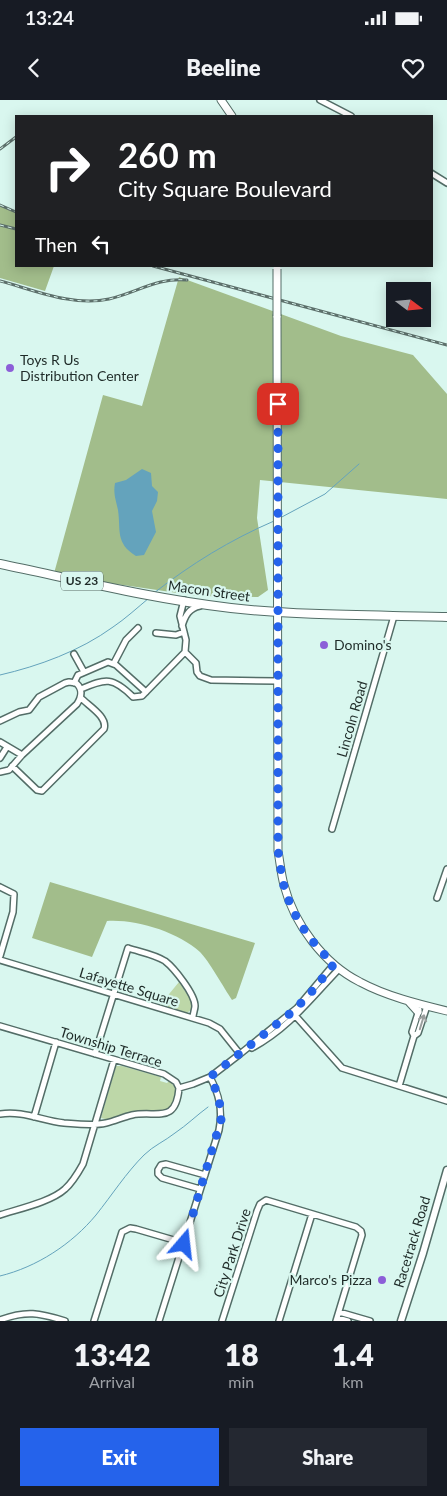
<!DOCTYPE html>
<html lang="en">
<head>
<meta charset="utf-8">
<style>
	:root { --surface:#171b24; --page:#242831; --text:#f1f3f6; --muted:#9ea1a6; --accent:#2563eb }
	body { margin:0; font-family:Lato,sans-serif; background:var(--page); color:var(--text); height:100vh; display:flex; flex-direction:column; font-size:19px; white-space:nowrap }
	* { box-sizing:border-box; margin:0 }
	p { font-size:16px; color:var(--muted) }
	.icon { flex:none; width:28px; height:28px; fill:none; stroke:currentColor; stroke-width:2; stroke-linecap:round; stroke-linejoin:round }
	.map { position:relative; height:1221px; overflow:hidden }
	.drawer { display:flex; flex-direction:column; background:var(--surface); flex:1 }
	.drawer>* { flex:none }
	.hud { position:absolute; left:15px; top:15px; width:418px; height:152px; border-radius:0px; box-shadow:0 2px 12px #0003; background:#202124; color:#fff; overflow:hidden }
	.needle { width:32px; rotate:106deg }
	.tools { position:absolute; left:386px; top:182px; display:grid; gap:10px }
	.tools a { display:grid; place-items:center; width:45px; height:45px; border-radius:0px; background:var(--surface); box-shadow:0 2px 12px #0003; font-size:25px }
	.pin { position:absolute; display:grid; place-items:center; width:42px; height:42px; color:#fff; margin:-21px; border-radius:10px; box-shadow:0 2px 8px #0006 }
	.me { position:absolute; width:55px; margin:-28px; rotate:17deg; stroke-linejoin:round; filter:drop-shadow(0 0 4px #0008) }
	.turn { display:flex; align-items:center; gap:18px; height:105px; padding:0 20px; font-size:22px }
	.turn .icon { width:65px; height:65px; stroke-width:2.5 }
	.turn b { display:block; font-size:35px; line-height:42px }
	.then { display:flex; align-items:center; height:48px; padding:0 20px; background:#0003; gap:10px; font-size:19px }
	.eta { display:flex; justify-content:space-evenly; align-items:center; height:85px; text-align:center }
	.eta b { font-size:30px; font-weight:800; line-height:35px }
	.action { display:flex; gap:10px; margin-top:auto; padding:10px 20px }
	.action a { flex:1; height:58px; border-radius:0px; background:var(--accent); color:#fff; font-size:20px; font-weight:800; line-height:58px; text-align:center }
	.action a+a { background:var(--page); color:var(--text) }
	.status { display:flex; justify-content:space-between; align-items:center; height:35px; padding:0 25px; background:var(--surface); direction:ltr }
	.status svg { height:14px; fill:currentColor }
	header { display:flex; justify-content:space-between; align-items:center; height:65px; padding:0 20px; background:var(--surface); font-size:22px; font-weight:800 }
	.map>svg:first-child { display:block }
</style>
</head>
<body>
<div class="status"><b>13:24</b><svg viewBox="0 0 49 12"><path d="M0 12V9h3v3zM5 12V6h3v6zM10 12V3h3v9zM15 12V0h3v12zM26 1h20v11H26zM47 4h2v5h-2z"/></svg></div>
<header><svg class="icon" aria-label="back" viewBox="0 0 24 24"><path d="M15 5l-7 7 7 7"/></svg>Beeline<svg class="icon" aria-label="heart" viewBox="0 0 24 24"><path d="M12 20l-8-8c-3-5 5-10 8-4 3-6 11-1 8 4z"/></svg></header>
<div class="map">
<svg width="447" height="1221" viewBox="0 0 447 1221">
	<rect width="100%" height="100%" fill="#d9f7ef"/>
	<!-- green -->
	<path fill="#bdd7a8" d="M179 882 191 900 192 909 187 913 160 905Z
		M116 966H122L161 977 160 981 167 983 169 981C179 989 177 996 173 1007L164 1012H135L109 1020 101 1018Z"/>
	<!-- forest -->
	<path fill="#a2bd8b" d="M0 105 16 111V166H54L45 191 0 178Z
		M179 177 341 236 413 255 447 294V399L260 380 257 418 268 490 258 497 198 496 123 485 53 477 103 295 142 306Z
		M50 782 255 843 236 898 232 900C224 888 209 861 200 852 178 832 136 819 107 821L92 857 32 838Z"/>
	<!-- water -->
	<path fill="#64a3bc" d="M142 369 151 373 152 386 158 392 157 401 152 411 156 432 144 455 136 456C115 443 121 430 118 410 116 400 113 394 115 383L126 380Z"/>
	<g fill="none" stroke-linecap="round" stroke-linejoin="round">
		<!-- stream -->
		<path stroke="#64a3bc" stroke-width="1" d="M280 418 325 394 359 364
			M154 493C191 464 230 440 274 421
			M0 575C39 566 80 551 113 527 125 519 137 508 149 498
			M0 1176C37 1167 72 1144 96 1115 112 1095 126 1073 144 1055 153 1046 165 1041 175 1033 187 1025 197 1015 208 1007"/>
		<!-- minor casing -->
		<g stroke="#536d67" stroke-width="8">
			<path id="minor" d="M320 0 351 16
				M431 73 447 83
				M182 526C185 516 189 508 200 506
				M156 533 176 535 184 532
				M185 552 196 563 197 572 200 576 211 580 277 581
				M74 554 84 572
				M114 563 126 540 138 528
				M74 583 78 575 108 562 116 565 146 592
				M81 589C106 578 113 577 133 597L142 596 185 552 186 540 180 516 184 500
				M0 621 19 612 29 610 39 597 65 583 69 582 76 583C83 589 82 596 77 604L22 655 9 670 0 672
				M0 642 22 655
				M0 658 7 647
				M12 666 37 690 42 691 104 629C108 617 89 606 81 598
				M332 729 394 516
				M0 787 14 794 13 812 0 856
				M437 798 447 769
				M0 860 209 923 220 929 240 954
				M292 912 342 968 447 1001
				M0 926 164 974 176 982 179 988 193 984 210 977 240 954 297 908 334 864
				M414 936 418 933 427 906
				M252 948C290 927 310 899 339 869
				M95 954 128 848C140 852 154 854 165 861 174 868 195 894 195 906 195 909 193 914 193 917
				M399 986 414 936 412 932 419 910
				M0 1014C22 1010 43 1021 64 1023 78 1024 93 1026 106 1023 115 1021 123 1017 132 1015 156 1010 176 1025 179 988
				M34 1017 56 942
				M200 1089 162 1078 158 1074V1070L161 1065 166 1064 205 1075
				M0 1115C18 1109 51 1102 65 1089 73 1082 78 1073 83 1064L114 960
				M339 1212 370 1221
				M337 1218 348 1221
				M0 1220C26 1210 40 1213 65 1221
				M94 1221 122 1132 130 1128 136 1129 184 1143
				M159 1221 219 1030C223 1010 219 994 210 977
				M222 1221 257 1111 260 1104 266 1100 356 1127 361 1131 362 1135 336 1221
				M279 1221 312 1114"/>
		</g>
		<!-- tertiary casing -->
		<g stroke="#536d67" stroke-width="9">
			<path id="tertiary" d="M401 1221 423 1153 447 1070"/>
		</g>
		<!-- secondary casing -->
		<g stroke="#536d67" stroke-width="9">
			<path id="secondary" d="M221 0 232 16
				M277 216 278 751C280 762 281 774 284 785 294 824 324 864 360 882 386 896 418 904 447 911
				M409 902 418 912"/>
		</g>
		<!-- primary casing -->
		<g stroke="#536d67" stroke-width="10">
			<path id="primary" d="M0 464C77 480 153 499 231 508 303 516 375 515 447 517"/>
		</g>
		<!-- minor -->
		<use href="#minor" stroke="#fff" stroke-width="5"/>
		<!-- tertiary -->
		<use href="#tertiary" stroke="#fff" stroke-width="6"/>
		<!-- secondary -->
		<use href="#secondary" stroke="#fff" stroke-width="7"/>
		<!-- primary -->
		<use href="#primary" stroke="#fff" stroke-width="8"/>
		<!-- rail casing -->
		<g stroke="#5d706b" stroke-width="3">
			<path id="rail" d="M0 49 16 37
				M0 105 16 112
				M0 125 16 129
				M153 166 447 245
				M0 181C34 190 73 207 109 199 136 193 158 177 187 180"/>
		</g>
		<!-- rail -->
		<use href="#rail" stroke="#d9f7ef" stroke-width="1" stroke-dasharray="4" stroke-linecap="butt"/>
		<!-- secondary-bridge casing -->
		<g stroke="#536d67" stroke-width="9" stroke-linecap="butt">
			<path id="secondary-bridge" d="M277 169V216"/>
		</g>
		<!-- secondary-bridge -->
		<use href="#secondary-bridge" stroke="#fff" stroke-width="7"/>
	</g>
	<!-- one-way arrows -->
	<defs><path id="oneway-shaft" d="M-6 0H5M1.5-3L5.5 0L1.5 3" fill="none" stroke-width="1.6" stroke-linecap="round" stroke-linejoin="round" transform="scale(1.25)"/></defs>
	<use stroke="#9a9f9e" href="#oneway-shaft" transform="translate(422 922) rotate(-73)"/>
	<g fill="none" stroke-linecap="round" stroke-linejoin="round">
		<!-- route -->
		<path stroke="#2563eb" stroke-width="9" stroke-dasharray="0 16.2" d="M184 1144 221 1020 219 997 210 977 292 912 309 895 334 864C311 843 292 816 284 786 281 775 280 762 278 751V304"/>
	</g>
	<!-- markers -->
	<g fill="#8c5ed8" stroke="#d9f7ef" stroke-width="2">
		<circle cx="10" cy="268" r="5"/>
		<circle cx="324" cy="545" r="5"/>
		<circle cx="382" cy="1180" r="5"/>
	</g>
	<g text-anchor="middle" stroke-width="4.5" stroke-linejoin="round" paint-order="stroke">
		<!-- shield labels -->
		<rect fill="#d9f7ef" stroke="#566863" stroke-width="1" x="61" y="471.5" width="42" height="19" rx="4"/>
		<g font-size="12" font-weight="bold" fill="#1e2a27">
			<text x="82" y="485">US 23</text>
		</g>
		<!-- poi labels -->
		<g font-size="14" fill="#1e2a27" stroke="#d9f7ef" text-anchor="start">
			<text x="20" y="265">Toys R Us<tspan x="20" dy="16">Distribution Center</tspan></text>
			<text x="334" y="550">Domino's</text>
			<text x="372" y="1185" text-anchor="end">Marco's Pizza</text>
		</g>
		<!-- street labels -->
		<g font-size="14" fill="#1e2a27" stroke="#d9f7ef">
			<text transform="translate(209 491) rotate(8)" y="5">Macon Street</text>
			<text transform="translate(352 619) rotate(-74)" y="5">Lincoln Road</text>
			<text transform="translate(129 887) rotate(17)" y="5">Lafayette Square</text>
			<text transform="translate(111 947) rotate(17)" y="5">Township Terrace</text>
			<text transform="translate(412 1142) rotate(-73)" y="5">Racetrack Road</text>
			<text transform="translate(232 1153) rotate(-72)" y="5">City Park Drive</text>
		</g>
	</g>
</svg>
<div class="tools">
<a><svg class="needle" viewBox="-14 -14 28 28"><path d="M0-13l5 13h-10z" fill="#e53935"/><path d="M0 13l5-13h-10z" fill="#9ea1a6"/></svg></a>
</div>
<div class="pin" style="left:278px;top:304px;background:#d93025"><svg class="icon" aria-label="arrive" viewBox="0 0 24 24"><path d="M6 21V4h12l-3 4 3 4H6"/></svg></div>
<svg class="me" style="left:184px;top:1144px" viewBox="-20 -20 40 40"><path d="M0-17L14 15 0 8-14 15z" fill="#2563eb" stroke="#fff" stroke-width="4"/></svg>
<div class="hud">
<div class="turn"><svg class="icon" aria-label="right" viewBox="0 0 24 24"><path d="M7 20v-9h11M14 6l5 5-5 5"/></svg><div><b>260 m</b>City Square Boulevard</div></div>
<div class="then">Then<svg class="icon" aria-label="left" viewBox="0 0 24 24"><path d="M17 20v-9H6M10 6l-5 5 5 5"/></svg></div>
</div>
</div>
<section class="drawer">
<div class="eta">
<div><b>13:42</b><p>Arrival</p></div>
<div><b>18</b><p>min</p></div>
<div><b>1.4</b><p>km</p></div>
</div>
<div class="action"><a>Exit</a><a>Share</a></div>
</section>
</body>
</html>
